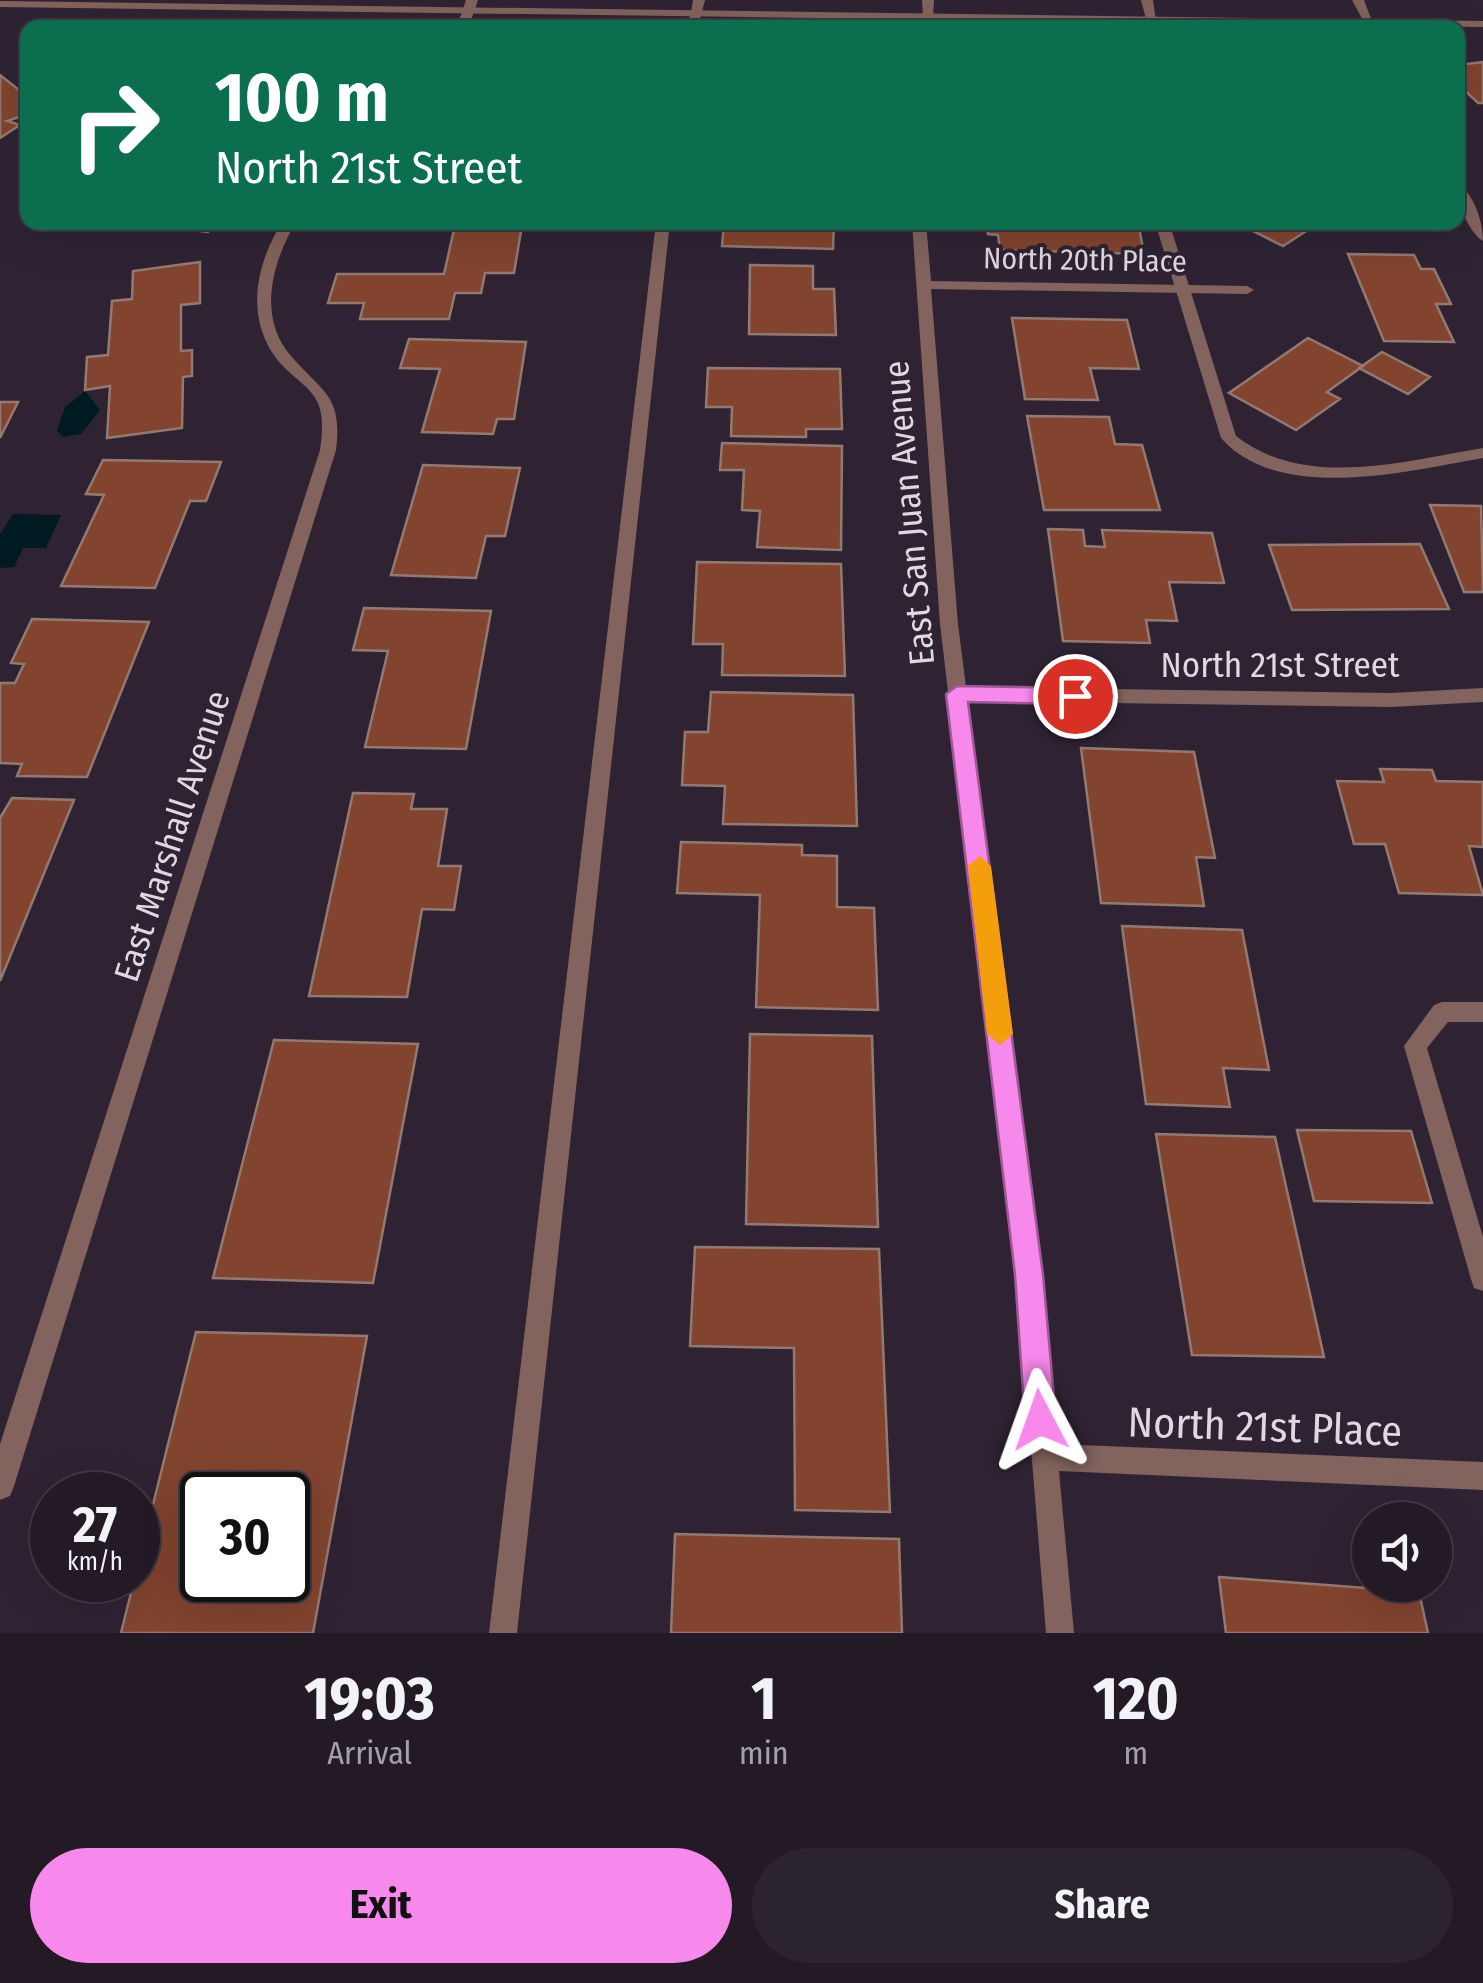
<!DOCTYPE html>
<html lang="en">
<head>
<meta charset="utf-8">
<style>
	:root { --surface:#231a26; --page:#2b232e; --text:#f1f3f6; --muted:#a3a1a7; --line:#403843; --accent:#f788ec }
	body { margin:0; font-family:"Fira Sans Condensed",sans-serif; background:var(--page); color:var(--text); height:100vh; display:flex; flex-direction:column; font-size:38px; white-space:nowrap }
	* { box-sizing:border-box; margin:0 }
	p { font-size:32px; color:var(--muted) }
	.icon { flex:none; width:55px; height:55px; fill:none; stroke:currentColor; stroke-width:2; stroke-linecap:round; stroke-linejoin:round }
	.map { position:relative; height:1633px; overflow:hidden }
	.side { display:flex; flex-direction:column; background:var(--surface); flex:1 }
	.side>* { flex:none }
	.banner { position:absolute; left:20px; top:20px; width:1445px; height:210px; border-radius:20px; box-shadow:0 10px 40px #0002,0 0 0 2px var(--line); background:#0b6e4f; color:#fff; overflow:hidden }
	.controls { position:absolute; left:1352px; top:1502px; display:grid; gap:20px }
	.controls a { display:grid; place-items:center; width:100px; height:100px; border-radius:50%; background:var(--surface); box-shadow:0 10px 40px #0002,0 0 0 2px var(--line); font-size:50px }
	.speed { position:absolute; left:30px; top:1472px; display:flex; gap:20px; font-size:50px; font-weight:700; text-align:center }
	.speed>* { display:grid; place-content:center; width:130px; height:130px; border-radius:50%; background:var(--surface); box-shadow:0 10px 40px #0002,0 0 0 2px var(--line); line-height:1 }
	.speed small { font-size:25px; font-weight:400 }
	.speed .limit { border:5px solid #111; border-radius:15px; background:#fff; color:#111 }
	.pin { position:absolute; display:grid; place-items:center; width:85px; height:85px; color:#fff; margin:-42px; border:5px solid #fff; border-radius:50%; box-shadow:0 2px 10px #0007 }
	.me { position:absolute; width:110px; margin:-55px; rotate:356deg; stroke-linejoin:round; filter:drop-shadow(0 0 8px #0008) }
	.turn { display:flex; align-items:center; gap:35px; height:210px; padding:0 30px; font-size:45px }
	.turn .icon { width:130px; height:130px; stroke-width:2.5 }
	.turn b { display:block; font-size:70px; line-height:85px }
	.eta { display:flex; justify-content:space-evenly; align-items:center; height:170px; text-align:center }
	.eta b { font-size:60px; font-weight:700; line-height:70px }
	.button { display:flex; gap:20px; margin-top:auto; padding:20px 30px }
	.button a { flex:1; height:115px; border-radius:60px; background:var(--accent); color:#111; font-size:40px; font-weight:700; line-height:115px; text-align:center }
	.button a+a { background:var(--page); color:var(--text) }
	.map>svg:first-child { display:block }
</style>
</head>
<body>
<div class="map">
<svg width="1483" height="1633" viewBox="0 0 1483 1633">
	<rect width="100%" height="100%" fill="#2f2333"/>
	<!-- water -->
	<path fill="#001a22" d="M85 391 100 410 81 434 63 437 57 431 65 407Z
		M13 514 61 515 46 548H23L14 567 0 568V534Z"/>
	<!-- building -->
	<path fill="#82442f" stroke="#927a72" stroke-width="2.5" fill-rule="evenodd" d="M1483 62V103H1478L1458 84 1464 80 1458 65Z
		M0 75 28 97V114L7 121 20 125 0 138Z
		M159 222H216L208 232 156 226Z
		M724 222H834L833 249 722 246Z
		M987 222 1139 227 1144 254 1000 250 998 235 988 234Z
		M1235 222H1306L1314 226 1283 246Z
		M455 225H522L514 273H485L481 293H455L449 319H360L364 303H328L337 274H444Z
		M1348 254 1414 255 1421 269H1434L1451 304H1436L1454 342 1384 341Z
		M200 262V303L181 305V351L192 350V376L183 377 182 428 107 438 110 386 85 390 87 357 108 355 112 301 132 299 133 271Z
		M750 265 813 266V289H834L836 335 749 334Z
		M1012 318 1127 320 1139 369 1090 368 1098 400 1025 399Z
		M1308 338 1363 366 1327 392 1340 399 1296 430 1229 393Z
		M409 339 526 342 514 419H497L493 434 422 432 440 369 400 368Z
		M1382 352 1430 377 1408 394 1359 368Z
		M708 368 840 369 842 429H806V437L731 436 732 407H706Z
		M0 402H18L0 438Z
		M1027 416 1109 417 1115 444 1142 445 1160 510H1044Z
		M722 443 842 446 841 550 757 547 760 511 742 510 744 470H720Z
		M103 460 221 462 206 501H190L155 588 61 586 104 495 86 494Z
		M423 465 520 468 505 536H486L476 578 391 575Z
		M1430 505 1481 506 1483 592H1464Z
		M1048 529 1083 530 1085 546 1105 547 1102 530 1212 533 1224 583 1169 582 1177 621 1146 620 1150 643 1063 641Z
		M1420 544 1449 609 1292 610 1269 545Z
		M697 562 841 564 845 676 722 675 723 644H693Z
		M364 608 491 611 466 749 365 747 388 651 353 650Z
		M32 619 149 622 87 777 17 776 22 764 0 763V683H15L24 664 11 663Z
		M711 692 853 695 857 826 723 824 725 786 682 785 685 732H708Z
		M1081 748 1194 752 1215 858 1196 857 1204 906 1101 903Z
		M1380 769 1432 770 1436 781 1483 782V847L1469 846 1483 895 1399 893 1385 844H1354L1337 781 1384 782Z
		M353 793 414 794 411 809H447L438 866H461L454 910 422 909 407 997 309 996Z
		M12 798 74 800 0 981V818Z
		M681 842 802 845V855L837 856V907L874 908 878 1010 756 1007 760 895 677 893Z
		M1122 926 1242 930 1269 1070 1223 1068 1230 1107 1146 1104Z
		M750 1034 872 1036 878 1227 746 1224Z
		M274 1040 418 1044 373 1283 213 1278Z
		M1297 1130 1411 1131 1432 1203 1314 1201Z
		M1156 1134 1275 1137 1324 1357 1192 1355Z
		M695 1247 879 1249 890 1512 795 1510 794 1348 690 1346Z
		M196 1332 367 1336 313 1633H121ZM202 1495H288V1580H202Z
		M675 1534 899 1539 902 1633H671Z
		M1219 1577 1419 1592 1428 1633H1226Z"/>
	<g fill="none" stroke-linecap="round" stroke-linejoin="round">
		<!-- service -->
		<path fill="#82635d" fill-rule="evenodd" d="M466 0H478L474 12 468 15 462 12Z
			M922 0H934L933 18 923 16Z
			M1352 0H1364L1373 24H1365Z
			M693 11 703 13 694 28H683Z
			M1458 183C1474 195 1483 221 1483 241 1467 230 1457 202 1458 183Z
			M656 222H670L517 1633H489Z
			M1155 222H1169L1236 436C1305 490 1404 461 1483 448V458C1408 471 1279 504 1221 438Z
			M1442 1002H1483V1022H1448L1427 1048 1483 1237V1291L1474 1288 1471 1279 1404 1046 1434 1005Z"/>
		<!-- minor -->
		<path fill="#82635d" fill-rule="evenodd" d="M693 0H705L701 15 691 13Z
			M1141 0H1153L1156 21 1146 19Z
			M468 9 474 12 468 28H456L462 12Z
			M907 13 913 16V28H901V16Z
			M282 222H296C272 262 257 317 291 356 322 392 343 395 336 450L14 1486 10 1496 0 1500V1444L320 450C322 434 324 418 318 403 310 386 292 377 280 363 244 320 255 266 282 222Z
			M912 222H926L931 281 1247 286 1254 290 1247 294 931 289 958 624 966 687 1391 693 1483 688V702L1391 707 968 701 1041 1275 1057 1444 1483 1462V1490L1059 1471 1074 1633H1046L1017 1275 940 624Z"/>
		<!-- tertiary -->
		<path fill="#82635d" fill-rule="evenodd" d="M0 1 1483 21V27L0 7Z"/>
	</g>
	<!-- route -->
	<path fill="#f788ec" stroke="#a15899" stroke-width="2.5" d="M957 686 1075 688 1086 696 1075 704 968 702 1043 1275 1056 1420 1051 1431 1040 1435 1030 1431 1025 1420 1015 1275 946 694Z"/>
	<!-- slow -->
	<path fill="#f59e0b" d="M980 856 991 866 1013 1034 1000 1045 987 1034 968 866Z"/>
	<g text-anchor="middle" stroke-width="8" stroke-linejoin="round" paint-order="stroke">
		<!-- far-street labels -->
		<g font-size="30" fill="#dfd8e2" stroke="#2f2333">
			<text transform="translate(1085 260) rotate(1)" y="10">North 20th Place</text>
		</g>
		<!-- street labels -->
		<g font-size="35" fill="#dfd8e2" stroke="#2f2333">
			<text transform="translate(909 513) rotate(-95)" y="12">East San Juan Avenue</text>
			<text x="1280" y="677">North 21st Street</text>
			<text transform="translate(172 836) rotate(-72)" y="12">East Marshall Avenue</text>
		</g>
		<!-- near-street labels -->
		<g font-size="42" fill="#dfd8e2" stroke="#2f2333">
			<text transform="translate(1265 1426) rotate(2)" y="15">North 21st Place</text>
		</g>
	</g>
</svg>
<div class="controls">
<a><svg class="icon" aria-label="sound" viewBox="0 0 24 24"><path d="M4 9h4l5-4v14l-5-4H4zM17 9q2 3 0 6"/></svg></a>
</div>
<div class="speed"><div>27<small>km/h</small></div><div class="limit">30</div></div>
<div class="pin" style="left:1075px;top:696px;background:#d93025"><svg class="icon" aria-label="arrive" viewBox="0 0 24 24"><path d="M6 21V4h12l-3 4 3 4H6"/></svg></div>
<svg class="me" style="left:1040px;top:1420px" viewBox="-20 -20 40 40"><path d="M0-17L14 15 0 8-14 15z" fill="#f788ec" stroke="#fff" stroke-width="4"/></svg>
<div class="banner">
<div class="turn"><svg class="icon" aria-label="right" viewBox="0 0 24 24"><path d="M7 20v-9h11M14 6l5 5-5 5"/></svg><div><b>100 m</b>North 21st Street</div></div>
</div>
</div>
<section class="side">
<div class="eta">
<div><b>19:03</b><p>Arrival</p></div>
<div><b>1</b><p>min</p></div>
<div><b>120</b><p>m</p></div>
</div>
<div class="button"><a>Exit</a><a>Share</a></div>
</section>
</body>
</html>
